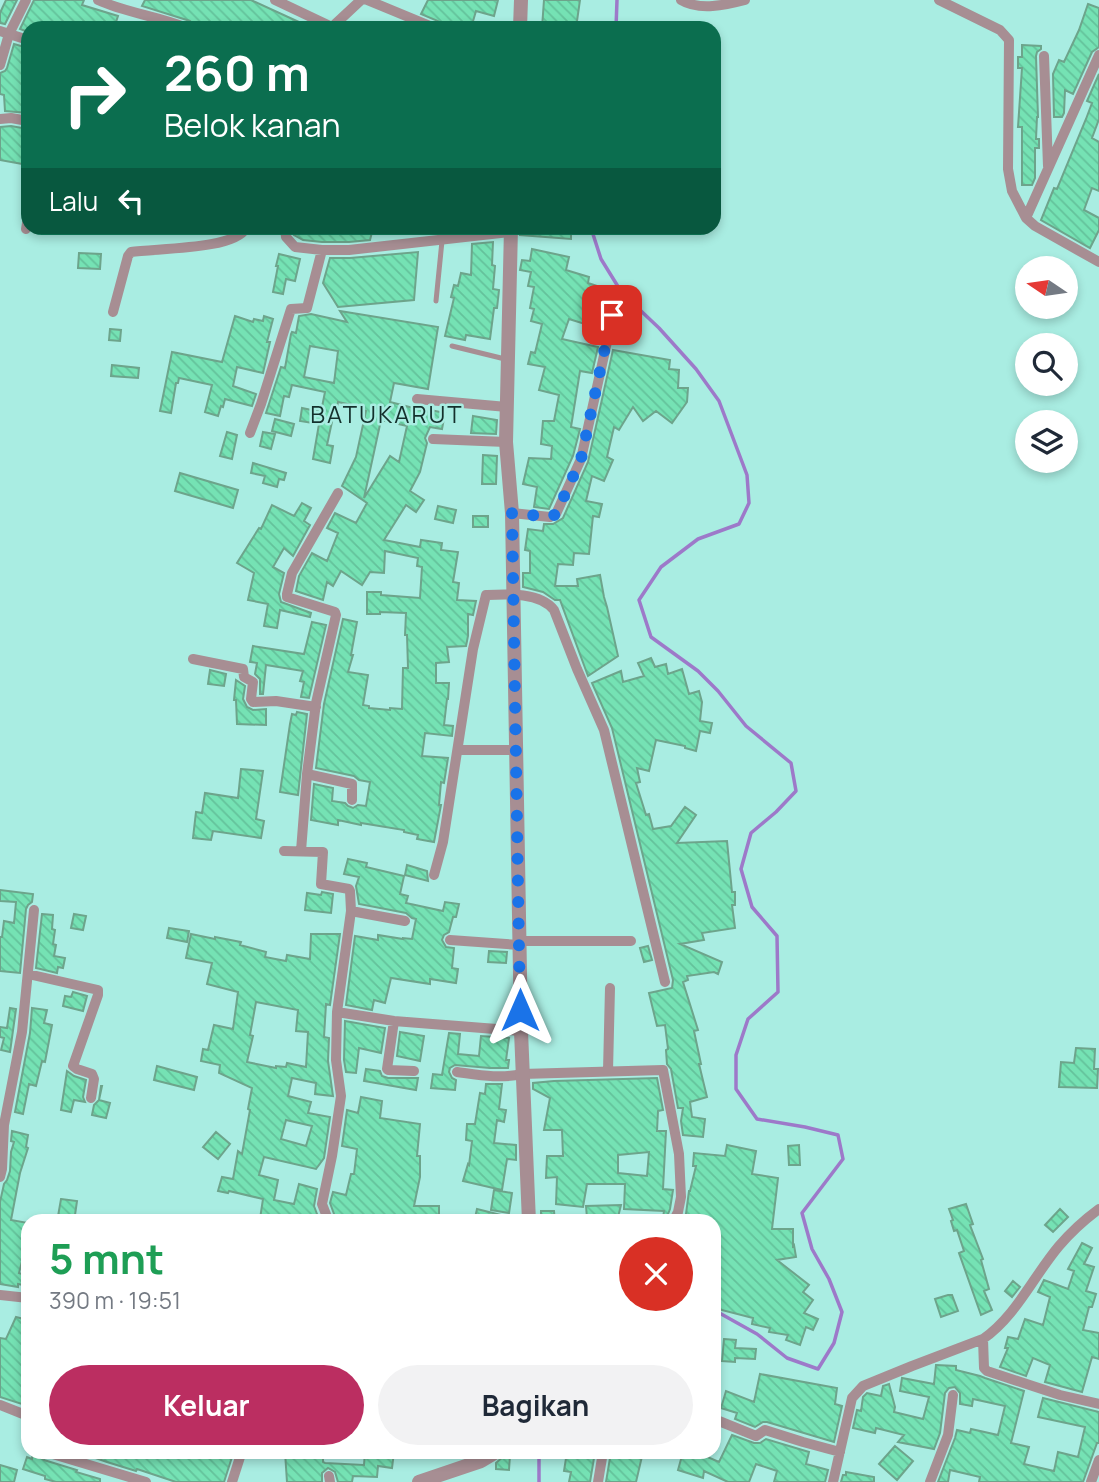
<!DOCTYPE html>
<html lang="id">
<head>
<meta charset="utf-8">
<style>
	:root { --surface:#fff; --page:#f2f2f3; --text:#1f2937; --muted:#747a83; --accent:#bb2e61 }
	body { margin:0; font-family:Manrope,sans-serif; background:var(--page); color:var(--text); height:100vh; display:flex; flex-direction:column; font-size:26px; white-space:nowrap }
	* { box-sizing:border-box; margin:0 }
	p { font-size:23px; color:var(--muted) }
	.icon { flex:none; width:38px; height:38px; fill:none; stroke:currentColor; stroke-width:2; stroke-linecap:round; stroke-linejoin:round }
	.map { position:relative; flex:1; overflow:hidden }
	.panel { position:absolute; left:21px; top:1214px; width:700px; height:245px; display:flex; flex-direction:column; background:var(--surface); border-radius:21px; box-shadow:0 4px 10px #0003 }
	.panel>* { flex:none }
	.guide { position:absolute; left:21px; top:21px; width:700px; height:214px; border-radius:21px; box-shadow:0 4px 10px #0003; background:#0b6e4f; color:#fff; overflow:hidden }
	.needle { width:46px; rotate:283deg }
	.controls { position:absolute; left:1015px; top:256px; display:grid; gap:14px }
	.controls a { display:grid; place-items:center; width:63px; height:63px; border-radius:50%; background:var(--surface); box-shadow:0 4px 10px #0003; font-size:35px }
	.pin { position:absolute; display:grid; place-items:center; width:60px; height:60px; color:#fff; margin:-30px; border-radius:14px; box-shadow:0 4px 10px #0006 }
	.me { position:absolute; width:77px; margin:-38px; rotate:0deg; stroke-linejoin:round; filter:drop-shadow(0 0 5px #0008) }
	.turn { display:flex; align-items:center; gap:24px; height:147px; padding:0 28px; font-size:32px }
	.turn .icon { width:91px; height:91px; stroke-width:2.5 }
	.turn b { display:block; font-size:49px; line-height:60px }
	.then { display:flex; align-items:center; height:66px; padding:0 28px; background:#0003; gap:14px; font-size:26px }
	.round { display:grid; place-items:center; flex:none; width:74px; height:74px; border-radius:37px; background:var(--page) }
	.headline { display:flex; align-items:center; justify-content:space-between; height:119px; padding:0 28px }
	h1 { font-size:42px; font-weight:700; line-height:52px; color:#1e9e55 }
	.action { display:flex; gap:14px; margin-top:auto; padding:14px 28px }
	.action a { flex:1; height:80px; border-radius:42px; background:var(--accent); color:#fff; font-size:28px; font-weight:700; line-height:80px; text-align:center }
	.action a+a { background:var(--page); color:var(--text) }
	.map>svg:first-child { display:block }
</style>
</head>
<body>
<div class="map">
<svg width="1099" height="1482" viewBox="0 0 1099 1482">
	<defs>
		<pattern id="building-back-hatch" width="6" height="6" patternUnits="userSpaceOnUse" patternTransform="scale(1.75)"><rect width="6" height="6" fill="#75e2b4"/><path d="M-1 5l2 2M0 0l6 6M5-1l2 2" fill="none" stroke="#64c29b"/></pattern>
	</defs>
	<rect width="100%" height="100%" fill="#a9ede2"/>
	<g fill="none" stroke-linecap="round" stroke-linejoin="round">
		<!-- stream -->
		<path stroke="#9d79c9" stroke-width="3.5" d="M616 28 617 0
			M591 228 601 259 622 293 659 328 696 369 719 401 747 475 749 503 739 524 698 539 661 567 639 600 651 637 698 671 718 691 746 726 791 763 796 791 776 812 751 833 741 869 752 907 777 936 778 992 748 1019 736 1055V1089L757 1119 805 1127 838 1135 843 1159 802 1213 812 1249 829 1279 842 1312 834 1343 818 1369 787 1358 757 1334 714 1310
			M539 1482V1452"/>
	</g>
	<!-- building -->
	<path fill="url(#building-back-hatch)" stroke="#6da48b" stroke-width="2" fill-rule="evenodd" d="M6 0H17L5 24 0 23V13Z
		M34 0H84L82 5 118 16 114 28H90L64 24 63 28H28V32L20 29Z
		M145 0H251L312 28H195L193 24 190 21 142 6Z
		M428 0H498L494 16 476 11 471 28H447L438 21 421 14Z
		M544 0H580L576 28H542Z
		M1088 4 1099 8V47L1092 52 1073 94 1065 90 1064 113 1062 117H1054L1053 74 1059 60 1064 62 1079 30Z
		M14 44 28 48V113L5 111 4 95 0 94V73L5 71 7 68Z
		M1022 45 1041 46V49L1037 52 1036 56 1038 117H1037L1036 139H1039V148H1035V178L1032 185H1022V127H1018L1022 68H1018V57H1022Z
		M1099 74V119L1092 138 1099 142V191L1092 188 1084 210 1099 218V230L1090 248 1041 220 1054 188 1057 189 1086 119 1092 103 1087 101Z
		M11 126 28 129V165L0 160V127Z
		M296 228 317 230 318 228H373L370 240 349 242H322L303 240 294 235Z
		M521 228H571V239L520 235Z
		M493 242 492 265 495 266 493 289 499 290 497 308H494L490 339 466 335 465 340 445 336 454 298 451 297 454 285 458 286 461 273 471 275 472 244Z
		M532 249 569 257 566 270 589 277 588 283 603 288 600 300 612 304 610 307 604 313 601 329 569 319 562 339 598 347 592 373 580 371 571 427 580 429 573 456 549 509 534 507 537 487 523 484 529 458 551 459 552 446 541 444 543 421H554L559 395 539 390 545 367 528 364 531 352 535 353 542 324 531 321 534 309 530 308 534 287 528 286 531 272 520 270 522 260 530 261Z
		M418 252 414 300 338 307 323 283 330 258H350Z
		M79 253 101 254 100 269 78 268Z
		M279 254 300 259 295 281 286 279 283 294 273 292 278 266H276Z
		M340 311 438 327 428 389 394 383 390 402 429 412 430 410 445 413 442 429 430 427 425 438 427 443 420 472 410 491 424 500 416 512 406 505 384 540 420 547 421 540 442 543 441 550 458 552 453 582 459 583 457 600 476 601 473 615 468 614V636L466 646 447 647 449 662 436 663V683H449L448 699H447L444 725 453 726 452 736 425 733 422 756 448 758 444 783 441 782 439 805H441L434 842 417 839 418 835 404 832V830L361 823V825L338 820V825L311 820 314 784 333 788 332 801 345 803 348 806 353 808 358 805 366 806 370 782 359 780 354 776 316 768 324 704 343 619 357 622 351 655H353L348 672 368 675 363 705 369 706V708L390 710V708L402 709 403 668H408L407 635H405L406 613 380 612V614H367V592H381V595L420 598 422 567 417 566 418 558 385 551 384 573 370 572 362 585 341 571 333 586 327 582 323 600 296 591 299 576 312 553 327 561 338 533 327 528 335 513 356 523 367 503 342 486 356 457 366 411 360 409 361 407 338 402 335 417H333L327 445 333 446 330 463 313 459 319 424 300 421 302 408 321 412 325 392 292 385 289 397 284 396 280 416 266 413 281 367 285 368 291 334 292 332 296 333 299 316 311 314 347 322ZM310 346 338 351 334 383 304 377ZM381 420 407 426 399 462 390 456 364 498Z
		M620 315H621L620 326 632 327 630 338 617 334Z
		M235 316 253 322 254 319 263 321 264 316 273 319 267 342H270L263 373 237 367 233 386 256 394 252 406 225 399 223 407 221 406 218 416 205 412 212 385 179 378 178 383H176L171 413 160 411 172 352 222 362Z
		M110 329 121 330 120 341 109 340Z
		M613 350 670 360 669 369 679 370 678 388H688L687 402 672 423 656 411 643 421 633 407 619 430 614 427 607 457 613 460 604 481 592 476 586 501 602 504 599 517 593 516 589 554 574 553 573 565 558 564 555 586H578L577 579 600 575 604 597 607 607 618 656 588 676 560 600H555L543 592 523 587V573H530V551L525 550 528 529 543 531 544 524H553L563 518 588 462Z
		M112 365 139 368 138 378 111 376Z
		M473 416 497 420 496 434 471 433Z
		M275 419 294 424 291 436 272 431Z
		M227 432 237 435 232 459 220 456Z
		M263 432 275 434 271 449 260 446Z
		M483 455 497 456 496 484H482Z
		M253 463 286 473 284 480 279 479 277 487 263 483 265 476 251 473Z
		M180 473 238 490 233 508 175 491Z
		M302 503 311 508 304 521 310 525 293 556 284 548 273 567 284 573 279 594 281 602 311 613 310 617 280 610 277 628 264 626 268 604 248 600 254 573 237 563 259 528 261 529 272 505 294 516Z
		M438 506 456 510 453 523 435 519Z
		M473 516H488V527H473Z
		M312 622 326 625 309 698 301 697 304 682 300 681 303 671 266 665 263 694H260V679L255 674 257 663 250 662 253 646 304 654Z
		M651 658 655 667 666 664 668 674 682 669 689 694 699 691 702 702 700 721 712 723 710 733 700 731 696 751 685 748V746L656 740 649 771 637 768 640 782 636 783 646 815 649 814 653 829 671 826 685 807 696 815 677 843 727 841 732 892H735V905H732L735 928 702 933 704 940 680 944 722 962 718 974 714 972 687 976 688 980 683 982 698 1030 694 1031 701 1064H699L707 1097 690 1102 692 1117 705 1119 703 1137 683 1135 681 1121 683 1108H678L671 1069 667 1064 666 1050 668 1049 665 1025 657 1026 649 993 672 988 673 980 612 728 592 683 621 671 623 682 644 676 638 663Z
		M210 670 226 674 224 686 208 684Z
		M236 680 245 686 243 699 247 707 253 710 266 709V725L237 724 236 700H234Z
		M297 712 307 714 298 795 280 792 290 724 292 714 296 715Z
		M241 769 263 771 256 819 264 821 261 838 213 831 211 840 193 838 196 812 202 813 205 793 238 798Z
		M348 859 367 863 366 867 404 876 400 894 408 896 406 903 443 911 445 902 459 904 456 917H453L449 932 444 935 442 940 446 947 454 948 452 968 458 969 456 983 430 979V984L391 978 385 1003 374 1000 372 1010 346 1005 355 936 378 940V935L403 939V938L412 939 416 919 412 918 406 913 359 904 356 886 359 877 344 874Z
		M407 865 427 871 428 881 405 875Z
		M0 890 33 894 32 902 28 905 26 909 20 973 0 971V937H2L4 921 14 923 16 902 0 901Z
		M322 892 333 894 331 913 305 910 307 893 321 895Z
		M42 914 53 915 52 929 55 930 53 944 56 945 54 956 65 958 63 968 58 967 57 973 36 968Z
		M74 914 86 916 83 930 71 928Z
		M169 928 189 931 187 942 167 938Z
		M191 934 215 939V937L241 942 240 945 266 952 265 957 286 961 287 955 310 959 311 934H340L330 1005 326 1004 324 1037 329 1038 328 1061 333 1096 315 1094 316 1083 292 1078 288 1096 311 1102 308 1113 330 1117 324 1158 316 1169 264 1157 259 1175 278 1180 274 1200 294 1204 299 1184 317 1189 314 1206 320 1222H285L272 1218V1221L260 1219 263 1199 229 1191 228 1193 218 1191 222 1177 233 1179 238 1151 242 1154 250 1110 248 1109 252 1088 219 1073 220 1065 201 1061 203 1049 208 1050 214 1025 233 1029 238 992 207 984 212 963 186 958ZM256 1002 298 1010 296 1031 308 1032 306 1067 287 1063 286 1067 276 1066V1068L247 1062 253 1036 250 1035ZM286 1120 312 1126 306 1146 281 1139Z
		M648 946 652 960 644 962 640 948Z
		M489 951 507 952 506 963 488 962Z
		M73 992 87 996 83 1011 63 1006 65 996 71 997Z
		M10 1008 16 1009 10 1052 1 1050 4 1038 0 1037V1027L7 1028Z
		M32 1008 47 1010 44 1023 52 1025 45 1062 42 1061 36 1086 29 1084 23 1114 15 1112 30 1033Z
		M345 1021 385 1028 381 1053 359 1048 356 1073 346 1072 344 1060Z
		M400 1032 424 1036 420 1061 397 1056Z
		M449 1033 460 1034 458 1054 479 1056 481 1036 509 1038 506 1060H509L508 1068H490L455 1065 450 1068 449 1072 452 1078 456 1080 455 1090 431 1088 433 1074 442 1075Z
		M1076 1048 1095 1049 1094 1069H1098L1097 1088 1059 1087 1061 1062 1074 1063Z
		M157 1066 197 1077 194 1090 154 1080Z
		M366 1069 380 1071 382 1076 388 1078H418L416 1090 364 1081Z
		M67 1071 74 1076 86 1080 83 1097 85 1102 74 1100 71 1112 61 1110Z
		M657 1078 663 1110 658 1111 657 1131H666L663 1189 673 1190 670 1209 666 1219 663 1218 664 1211 624 1209 625 1184H587L583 1207 556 1204 557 1177 546 1178 547 1156H563L562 1130H544L550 1098 533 1089V1083L554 1081ZM649 1152 647 1176 618 1173V1155Z
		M486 1084H502L499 1109 506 1110 504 1122 497 1120 494 1143 516 1145V1160L507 1159 502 1190 463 1181 468 1164 469 1165 472 1141 466 1140 467 1124H475L480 1093 485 1094Z
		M101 1086H102L99 1100 110 1103 106 1118 92 1115 94 1105 99 1100Z
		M361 1097 382 1101 380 1118 420 1124 417 1156H420V1177L414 1206H439V1222H337L330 1203 333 1192 346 1195 351 1174H354L357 1149 342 1146 347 1110 358 1113Z
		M12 1131 28 1135 26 1147 28 1148 20 1173 11 1220 28 1223V1246L26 1255 24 1254 19 1273 28 1276V1286L18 1284V1287L0 1284V1202L4 1184 7 1180 10 1171 11 1152 14 1142 11 1141Z
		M216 1132 230 1144 218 1159 203 1147Z
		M727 1145 756 1151 752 1174 778 1178 772 1229H793V1246L794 1245 796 1257 777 1260 809 1285 803 1292 813 1300 804 1313 818 1319 813 1330 806 1327 800 1345 786 1340 788 1335 769 1332 770 1328 752 1324 753 1318 714 1308V1222L682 1221 686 1214 689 1191H690L696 1166H693L694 1153 725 1156Z
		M799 1145 800 1165H789L788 1146Z
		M494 1190 512 1193 509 1213 491 1210Z
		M61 1199 77 1201 74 1222H57Z
		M966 1204 973 1224 970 1225 983 1259 981 1260 989 1289 984 1291 992 1310 981 1315 959 1253 964 1251 957 1230 954 1231 951 1221 953 1220 949 1209Z
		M621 1205 618 1217 587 1218 586 1206Z
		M477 1209 513 1218 512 1222H474Z
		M1060 1209 1068 1217 1053 1232 1045 1225Z
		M541 1211H554L555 1222H541Z
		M1082 1243 1092 1248 1084 1264 1094 1267 1086 1291 1096 1294 1092 1307H1089L1083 1330 1099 1333V1359L1092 1357 1082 1392 1045 1382 1050 1365 1033 1358 1026 1376 1000 1367 1008 1348H1005L1008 1337 1018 1339 1025 1319 1043 1325 1050 1297 1038 1292 1044 1280 1068 1289 1074 1271 1068 1269Z
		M1013 1281 1020 1287 1012 1297 1005 1291Z
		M948 1295H952L958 1311 941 1317 935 1299Z
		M16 1317 28 1320V1406L0 1397V1338L6 1339Z
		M724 1339 736 1340 735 1348 756 1349 755 1359 735 1358V1362L722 1361Z
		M936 1365 956 1366V1370L980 1376 985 1378 1024 1391 1011 1443 1029 1447 1024 1464 1054 1471 1058 1452 1078 1457 1085 1427 1038 1417 1043 1398 1099 1412V1443H1097L1083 1482H979L980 1477 950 1470 948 1482H938L955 1438 957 1430 970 1433 971 1429 998 1435 1005 1406 973 1399 972 1406 960 1404V1393L955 1387 949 1388 945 1393 940 1433 934 1449 898 1442 904 1435 876 1428 875 1433 853 1428 857 1410 861 1411 863 1397 867 1393 881 1396 883 1386 889 1384 895 1407 894 1412 923 1419 929 1397 900 1391 902 1378 934 1384Z
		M760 1374 837 1388 835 1404 842 1406 834 1442 767 1422H763L755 1427 735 1419 737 1413 721 1408 726 1391 754 1402Z
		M732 1435 754 1443H760L766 1439 809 1452 806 1464 828 1470 825 1482H774L777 1471 756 1464 749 1482H728L704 1471 703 1478 678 1470 683 1452H696L719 1462Z
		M895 1446 913 1461 897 1480 879 1464Z
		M33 1452H38L40 1457 44 1460 77 1470 76 1472 100 1479V1482H56L45 1479V1476L23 1469 27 1457 32 1459Z
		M84 1452H230L232 1457 224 1482H176L137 1469 136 1471 107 1462 84 1454Z
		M285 1452H323V1462L325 1463 364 1465 365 1452H394L392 1468 378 1466 377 1477 353 1476 352 1482H338L335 1472 328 1468 322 1473V1482H287Z
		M567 1452H595L590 1482H569L571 1472 564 1471Z
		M611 1452H643L636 1482H606Z
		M505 1455H510L509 1470 496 1469V1463Z
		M0 1465 17 1470 14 1482H0Z
		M846 1472 874 1477V1482H841L843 1475H846Z"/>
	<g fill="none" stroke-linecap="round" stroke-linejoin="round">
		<!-- service -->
		<path stroke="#a78e93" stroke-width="5" d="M436 301 442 241
			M452 346 505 359"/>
		<!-- minor -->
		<path stroke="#a78e93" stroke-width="10" d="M98 0C126 13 158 16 187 28
			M275 0 332 27
			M367 0 435 28
			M681 0C699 11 726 5 745 0
			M939 0 1000 30 1009 40 1008 169 1012 191 1026 218 1035 226 1099 262
			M331 28 361 0
			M0 31 28 40
			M1044 56 1048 166
			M0 65 9 34 26 0
			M0 119 11 118 28 121
			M1026 218 1099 55
			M285 228 286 237 295 247 322 250H349L510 232
			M26 229 28 217
			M113 312 128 256 131 252C156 248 234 250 246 228
			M417 399 507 407
			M250 433 261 404 291 309 307 308 322 250
			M433 439 506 442
			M512 513 550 517 556 514 581 459 607 342 612 315
			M193 659 243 669 244 677 253 682 251 699 253 702 276 701 316 707
			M458 750H516
			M307 774 352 784V800
			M284 851 323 852 321 884 349 889 350 891 351 911 337 1012 394 1021 521 1031
			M301 851 307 774 316 703 336 615 335 612 287 597V594L292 573 338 493
			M434 875 443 842 473 649 486 595C507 594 540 592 554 610L577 669 604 730 665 982
			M351 911 405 921
			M450 940 520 945
			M520 941H631
			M28 974 98 990V995L73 1066 77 1069 92 1074 94 1079 91 1098
			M394 1021 387 1069 388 1070 414 1071
			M608 1071 610 988
			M457 1072C479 1075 500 1079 522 1074L663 1070 679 1154 681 1197 678 1212 673 1222
			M0 1177 2 1169 4 1125 22 1032 34 910
			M329 1222 322 1204 332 1156 341 1096 336 1060 337 1012
			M0 1295 28 1298
			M983 1339 984 1368 987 1371 1060 1395 1099 1404
			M0 1405 28 1416
			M714 1419 756 1436 765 1430 803 1442 840 1452
			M46 1452 146 1482
			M329 1476 330 1482
			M232 1482 241 1454 238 1452
			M598 1482 603 1452
			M833 1482 852 1398 863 1386 912 1366 983 1339C1016 1316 1033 1277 1059 1246 1071 1232 1084 1220 1099 1209
			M930 1482 948 1435 953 1395
			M1091 1482 1099 1460"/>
		<!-- tertiary -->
		<path stroke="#a78e93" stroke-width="14" d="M520 28 521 0
			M511 228 506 442 512 513 521 1031 529 1222
			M419 1482 481 1461 496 1452"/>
	</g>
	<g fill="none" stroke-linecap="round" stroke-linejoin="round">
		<!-- route -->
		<path stroke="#1a73e8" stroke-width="12" stroke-dasharray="0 21.6" d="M520 1010 512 513 550 517 556 514 581 459 612 315"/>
	</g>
	<g text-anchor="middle" stroke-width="5" stroke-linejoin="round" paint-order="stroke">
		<!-- quarter labels -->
		<g font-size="24" letter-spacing="2" fill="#14302c" stroke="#a9ede2">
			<text x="387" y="423">BATUKARUT</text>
		</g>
	</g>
</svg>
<div class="controls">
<a><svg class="needle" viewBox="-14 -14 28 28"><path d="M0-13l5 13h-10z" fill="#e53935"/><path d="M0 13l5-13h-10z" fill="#747a83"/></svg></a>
<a><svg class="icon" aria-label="search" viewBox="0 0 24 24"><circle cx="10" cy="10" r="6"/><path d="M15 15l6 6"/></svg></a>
<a><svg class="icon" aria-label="layers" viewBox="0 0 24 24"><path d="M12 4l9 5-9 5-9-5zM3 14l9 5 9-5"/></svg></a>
</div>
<div class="pin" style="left:612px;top:315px;background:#d93025"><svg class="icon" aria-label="arrive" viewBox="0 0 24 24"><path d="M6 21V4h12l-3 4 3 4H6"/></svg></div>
<svg class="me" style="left:520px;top:1010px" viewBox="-20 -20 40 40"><path d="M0-17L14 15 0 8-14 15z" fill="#1a73e8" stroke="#fff" stroke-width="4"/></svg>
<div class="guide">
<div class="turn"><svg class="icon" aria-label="right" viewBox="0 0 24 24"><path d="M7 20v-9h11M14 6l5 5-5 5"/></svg><div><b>260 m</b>Belok kanan</div></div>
<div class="then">Lalu<svg class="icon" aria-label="left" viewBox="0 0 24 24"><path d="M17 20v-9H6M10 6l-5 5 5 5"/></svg></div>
</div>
<section class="panel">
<div class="headline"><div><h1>5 mnt</h1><p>390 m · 19:51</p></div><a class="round" style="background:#d93025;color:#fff"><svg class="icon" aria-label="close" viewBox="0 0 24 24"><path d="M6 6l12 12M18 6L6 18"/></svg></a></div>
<div class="action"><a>Keluar</a><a>Bagikan</a></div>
</section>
</div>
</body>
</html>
